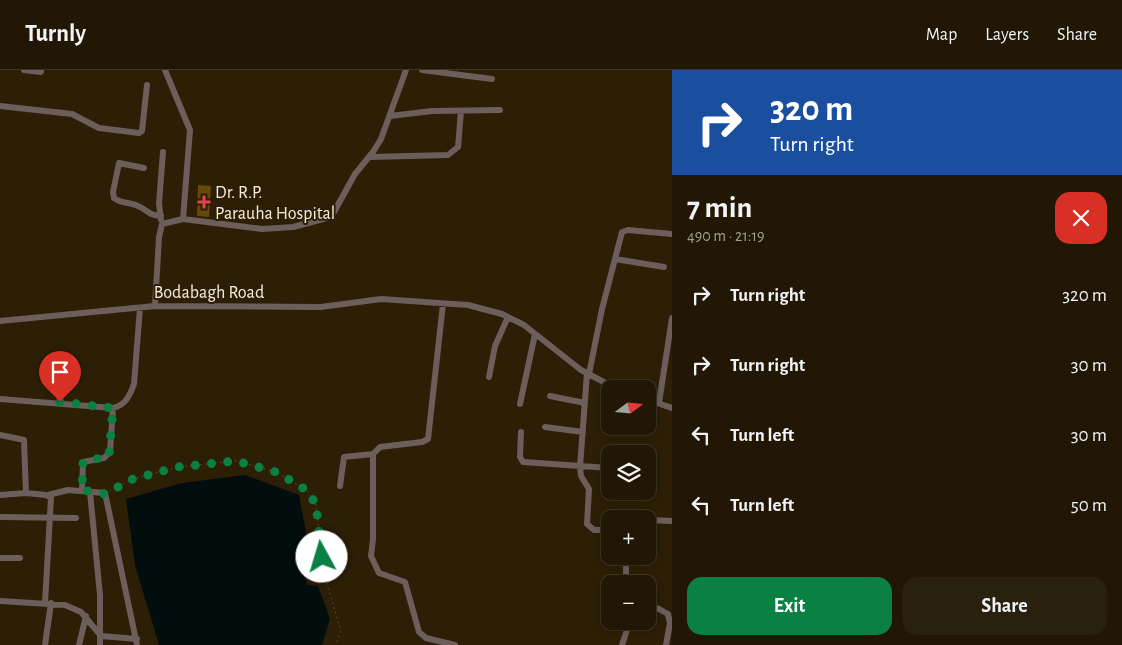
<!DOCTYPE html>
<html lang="en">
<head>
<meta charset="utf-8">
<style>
	:root { --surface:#211704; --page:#29200e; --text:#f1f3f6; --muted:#a29f9a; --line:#3e3626; --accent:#0b8043 }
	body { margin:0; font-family:"Alegreya Sans",sans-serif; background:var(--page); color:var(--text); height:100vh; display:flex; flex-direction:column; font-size:19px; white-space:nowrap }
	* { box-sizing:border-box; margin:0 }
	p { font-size:16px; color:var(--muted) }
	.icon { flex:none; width:28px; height:28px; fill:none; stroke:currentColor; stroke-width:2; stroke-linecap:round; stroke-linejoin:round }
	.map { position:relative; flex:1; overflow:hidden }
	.drawer { display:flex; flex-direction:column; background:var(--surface); width:450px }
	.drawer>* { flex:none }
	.hud { background:#1a4fa0; color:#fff; overflow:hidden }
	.needle { width:32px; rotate:74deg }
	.fabs { position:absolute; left:601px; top:310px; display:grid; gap:10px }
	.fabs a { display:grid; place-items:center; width:55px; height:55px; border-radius:10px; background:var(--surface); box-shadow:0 2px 8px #0003,0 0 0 1px var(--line); font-size:25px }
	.pin { position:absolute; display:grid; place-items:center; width:42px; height:42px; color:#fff; margin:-51px -21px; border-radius:50% 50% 50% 0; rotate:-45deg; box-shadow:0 0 5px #0007 }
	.pin .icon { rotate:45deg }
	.me { position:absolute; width:55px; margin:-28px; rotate:354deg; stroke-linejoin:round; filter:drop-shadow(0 0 4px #0008) }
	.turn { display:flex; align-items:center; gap:18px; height:105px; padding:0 15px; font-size:22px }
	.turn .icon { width:65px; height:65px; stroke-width:2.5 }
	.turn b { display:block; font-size:35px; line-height:42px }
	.round { display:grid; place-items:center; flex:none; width:52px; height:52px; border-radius:15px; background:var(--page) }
	.head { display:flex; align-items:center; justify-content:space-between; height:85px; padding:0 15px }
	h1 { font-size:30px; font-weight:600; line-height:38px }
	.cta { display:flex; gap:10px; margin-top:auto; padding:10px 15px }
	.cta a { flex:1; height:58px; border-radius:15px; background:var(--accent); color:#fff; font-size:20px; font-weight:600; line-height:58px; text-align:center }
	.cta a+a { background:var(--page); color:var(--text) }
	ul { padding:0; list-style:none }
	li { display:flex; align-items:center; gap:15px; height:70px; padding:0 15px }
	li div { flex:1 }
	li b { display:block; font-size:19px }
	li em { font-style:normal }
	header { display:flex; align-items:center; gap:30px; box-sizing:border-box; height:70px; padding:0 25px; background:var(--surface); border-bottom:1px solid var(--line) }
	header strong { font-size:24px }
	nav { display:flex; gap:28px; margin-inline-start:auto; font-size:18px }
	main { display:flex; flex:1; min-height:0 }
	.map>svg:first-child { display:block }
</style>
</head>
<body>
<header>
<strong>Turnly</strong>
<nav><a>Map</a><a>Layers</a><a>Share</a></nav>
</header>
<main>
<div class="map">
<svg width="672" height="575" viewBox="0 0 672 575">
	<rect width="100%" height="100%" fill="#2c1f06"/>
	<!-- water -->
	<path fill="#020d0e" d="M245 405 299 425 308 473 301 476 307 515 318 516 330 549 322 575H159L135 495 126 429 182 413Z"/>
	<!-- building -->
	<path fill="#67490a" d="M198 115 211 116 209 147 197 146Z"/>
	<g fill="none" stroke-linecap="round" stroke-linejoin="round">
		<!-- path -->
		<path stroke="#786c57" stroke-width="1" stroke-dasharray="1 4" stroke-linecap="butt" d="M110 421 133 409 178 397 236 391 276 402 308 421 316 435 324 504 341 561 336 575"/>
		<!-- minor -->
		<path stroke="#6c5e5b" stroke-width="6" d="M24 0 41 2
			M165 0 190 60 183 149
			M422 0 492 9
			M0 36 72 44 99 58 139 63 142 61 147 15
			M390 46 432 41 500 40
			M370 87 448 85 458 77 461 41
			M144 98 119 93 113 122 114 128C121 134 130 132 138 136 148 140 147 145 161 146
			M161 150 159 133 163 82
			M615 189 664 197
			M443 234 428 369 422 372 380 377 373 384V469L371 486 379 503 405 512 419 562 426 568 455 575
			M155 236 159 167 162 154 183 149 262 159 293 157 327 148 334 142 355 104 373 82 381 69 406 0
			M0 251 155 236 321 237 381 229 468 235 502 244 524 255 581 300 617 319
			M587 303 580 397 581 406 589 419 587 454 594 460H610
			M589 304 602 239 622 162 628 160 672 164
			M489 307 495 276 508 247
			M550 326 585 333
			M0 329 113 338C126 335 130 325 134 314L140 238
			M648 330 672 338
			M659 333 672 248
			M520 334 535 264
			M545 357 583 362
			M521 362 520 387 523 392 610 398
			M0 365 24 370 26 423 46 425 51 428 45 533
			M627 384V378
			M340 416 344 387 373 384
			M82 420 83 392 104 388 110 382 113 338
			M90 422 100 525V575
			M0 425 26 423
			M48 425 68 420 105 423 137 575
			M0 447 76 448
			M648 450 672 451
			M0 488H20
			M626 514V486
			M0 531 65 535 81 542 101 566 137 569
			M648 536 659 539 668 544 670 553 666 575
			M45 575 51 533
			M79 575 86 546
			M622 575 630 551"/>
	</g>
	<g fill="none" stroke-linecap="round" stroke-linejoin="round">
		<!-- route -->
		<path stroke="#0b8043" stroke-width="9" stroke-dasharray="0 16.2" d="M60 332 113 338 109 386 83 392 82 420 105 424 133 409 178 397 236 391 276 402 308 421 316 435 322 487"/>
	</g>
	<!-- markers -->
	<path fill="#e0444e" stroke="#2c1f06" stroke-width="2" d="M201.5 124.5h5v5h5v5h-5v5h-5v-5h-5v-5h5z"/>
	<g text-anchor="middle" stroke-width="4" stroke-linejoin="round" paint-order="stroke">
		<!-- poi labels -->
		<g font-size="18" fill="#f6eddf" stroke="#2c1f06" text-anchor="start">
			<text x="215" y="128">Dr. R.P.<tspan x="215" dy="21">Parauha Hospital</tspan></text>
		</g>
		<!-- street labels -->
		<g font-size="18" fill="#f6eddf" stroke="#2c1f06">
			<text x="209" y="228">Bodabagh Road</text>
		</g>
	</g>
</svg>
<div class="fabs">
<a><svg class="needle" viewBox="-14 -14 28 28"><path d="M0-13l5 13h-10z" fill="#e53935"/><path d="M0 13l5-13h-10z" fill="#a29f9a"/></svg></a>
<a><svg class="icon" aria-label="layers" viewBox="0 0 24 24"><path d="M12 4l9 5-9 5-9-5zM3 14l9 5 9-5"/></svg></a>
<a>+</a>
<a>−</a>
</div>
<div class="pin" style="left:60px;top:332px;background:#d93025"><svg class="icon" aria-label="arrive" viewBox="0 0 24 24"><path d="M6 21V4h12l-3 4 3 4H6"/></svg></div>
<svg class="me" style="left:322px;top:487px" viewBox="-20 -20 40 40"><circle r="19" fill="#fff"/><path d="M0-13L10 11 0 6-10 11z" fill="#0b8043"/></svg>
</div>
<section class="drawer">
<div class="hud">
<div class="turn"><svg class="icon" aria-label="right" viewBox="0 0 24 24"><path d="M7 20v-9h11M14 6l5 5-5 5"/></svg><div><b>320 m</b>Turn right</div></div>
</div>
<div class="head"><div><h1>7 min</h1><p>490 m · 21:19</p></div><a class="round" style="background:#d93025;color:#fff"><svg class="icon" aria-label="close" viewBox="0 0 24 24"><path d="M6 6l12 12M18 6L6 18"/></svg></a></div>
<ul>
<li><svg class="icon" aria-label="right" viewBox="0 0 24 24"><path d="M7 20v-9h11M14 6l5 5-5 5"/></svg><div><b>Turn right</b></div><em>320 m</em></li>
<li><svg class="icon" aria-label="right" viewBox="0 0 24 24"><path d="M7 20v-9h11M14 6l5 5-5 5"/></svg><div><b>Turn right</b></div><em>30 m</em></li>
<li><svg class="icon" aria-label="left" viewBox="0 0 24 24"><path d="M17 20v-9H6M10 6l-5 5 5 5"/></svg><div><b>Turn left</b></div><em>30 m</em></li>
<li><svg class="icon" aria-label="left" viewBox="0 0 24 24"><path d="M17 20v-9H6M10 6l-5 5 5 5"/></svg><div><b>Turn left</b></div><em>50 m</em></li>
</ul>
<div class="cta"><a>Exit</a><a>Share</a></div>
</section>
</main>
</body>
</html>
